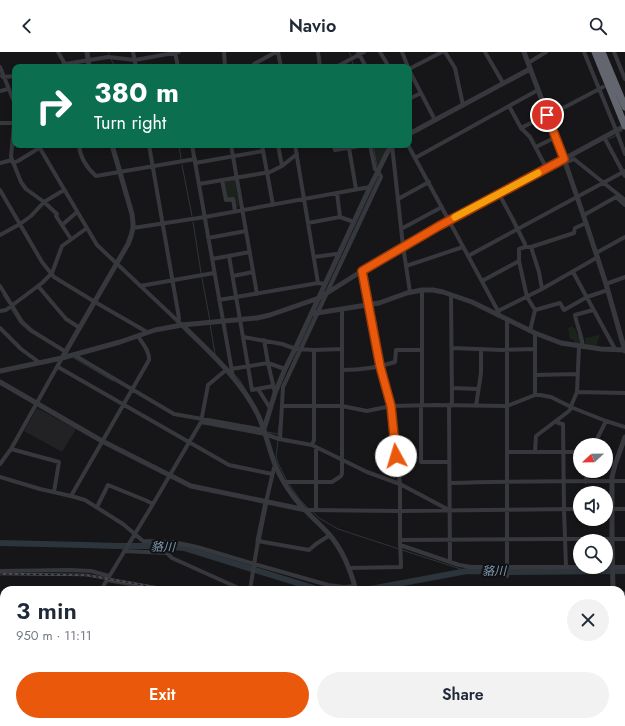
<!DOCTYPE html>
<html lang="en">
<head>
<meta charset="utf-8">
<style>
	:root { --surface:#fff; --page:#f2f2f3; --text:#1f2937; --muted:#747a83; --accent:#ea580c }
	body { margin:0; font-family:Jost,"Noto Sans JP",sans-serif; background:var(--page); color:var(--text); height:100vh; display:flex; flex-direction:column; font-size:15px; white-space:nowrap }
	* { box-sizing:border-box; margin:0 }
	p { font-size:13px; color:var(--muted) }
	.icon { flex:none; width:22px; height:22px; fill:none; stroke:currentColor; stroke-width:2; stroke-linecap:round; stroke-linejoin:round }
	.map { position:relative; flex:1; overflow:hidden }
	.sheet { position:absolute; left:0px; top:534px; width:625px; height:140px; display:flex; flex-direction:column; background:var(--surface); border-radius:12px 12px 0 0; box-shadow:0 2px 6px #0003 }
	.sheet>* { flex:none }
	.banner { position:absolute; left:12px; top:12px; width:400px; height:84px; border-radius:8px; box-shadow:0 2px 6px #0003; background:#0b6e4f; color:#fff; overflow:hidden }
	.needle { width:26px; rotate:248deg }
	.fabs { position:absolute; left:573px; top:386px; display:grid; gap:8px }
	.fabs a { display:grid; place-items:center; width:40px; height:40px; border-radius:50%; background:var(--surface); box-shadow:0 2px 6px #0003; font-size:20px }
	.pin { position:absolute; display:grid; place-items:center; width:34px; height:34px; color:#fff; margin:-17px; border:2px solid #fff; border-radius:50%; box-shadow:0 1px 4px #0007 }
	.me { position:absolute; width:44px; margin:-22px; rotate:354deg; stroke-linejoin:round; filter:drop-shadow(0 0 3px #0008) }
	.turn { display:flex; align-items:center; gap:14px; height:84px; padding:0 16px; font-size:18px }
	.turn .icon { width:52px; height:52px; stroke-width:2.5 }
	.turn b { display:block; font-size:28px; line-height:34px }
	.round { display:grid; place-items:center; flex:none; width:42px; height:42px; border-radius:21px; background:var(--page) }
	.headline { display:flex; align-items:center; justify-content:space-between; height:68px; padding:0 16px }
	h1 { font-size:24px; font-weight:600; line-height:30px }
	.cta { display:flex; gap:8px; margin-top:auto; padding:8px 16px }
	.cta a { flex:1; height:46px; border-radius:24px; background:var(--accent); color:#fff; font-size:16px; font-weight:600; line-height:46px; text-align:center }
	.cta a+a { background:var(--page); color:var(--text) }
	header { display:flex; justify-content:space-between; align-items:center; height:52px; padding:0 16px; background:var(--surface); font-size:18px; font-weight:600 }
	.map>svg:first-child { display:block }
</style>
</head>
<body>
<header><svg class="icon" aria-label="back" viewBox="0 0 24 24"><path d="M15 5l-7 7 7 7"/></svg>Navio<svg class="icon" aria-label="search" viewBox="0 0 24 24"><circle cx="10" cy="10" r="6"/><path d="M15 15l6 6"/></svg></header>
<div class="map">
<svg width="625" height="674" viewBox="0 0 625 674">
	<rect width="100%" height="100%" fill="#161618"/>
	<!-- built -->
	<path fill="#222225" d="M37 356 76 377 62 400 24 379Z"/>
	<!-- green -->
	<path fill="#1c231d" d="M378 93H390L377 114 373 94Z
		M235 128 239 154 236 155 234 146H227L224 130Z
		M573 274V276H575L577 282 581 284V293L575 291 574 288 570 287 568 276Z
		M600 283 596 294 586 293 585 286Z"/>
	<g fill="none" stroke-linecap="round" stroke-linejoin="round">
		<!-- stream -->
		<path stroke="#2c353c" stroke-width="1" d="M108 0 109 2
			M349 0 351 4
			M111 7 115 15
			M352 9 354 15
			M620 80 622 79
			M609 87 617 83
			M179 93 181 107
			M373 93 377 114
			M182 113 192 164
			M193 170 201 221
			M202 226 210 269
			M326 239 378 126
			M3 243 9 252
			M11 257 20 271 30 280
			M316 259 322 247
			M210 272 215 302
			M299 295 314 264
			M74 306 113 329
			M234 322 239 327 248 342
			M283 332 298 298
			M267 380 278 382 279 373
			M278 389 276 404 278 411 287 429
			M289 432 300 448 309 457
			M312 459 319 466 338 477 399 497
			M402 498 467 519
			M0 631H4"/>
		<!-- river -->
		<path stroke="#2c353c" stroke-width="6" d="M0 491 84 493 117 494H161L184 496 320 538
			M365 538 467 519 512 520 625 519"/>
		<!-- minor -->
		<path stroke="#37383d" stroke-width="4" d="M133 0 136 15
			M175 0 178 15
			M224 0 225 15
			M278 0 281 15
			M318 0 320 15
			M358 0 366 15
			M380 0 389 15
			M402 0 408 15
			M445 0 455 16 463 53
			M485 0 503 31
			M584 0 616 78 625 102
			M614 0 625 27
			M528 11 546 0
			M0 15 15 52
			M58 15 65 12 58 0
			M66 15 65 12 108 5 135 8 179 0
			M254 15V12L276 0
			M336 15 364 0
			M409 18 435 68
			M409 18 411 16 442 0
			M2 24 3 25 15 24
			M0 39 8 37
			M409 47 421 41
			M509 54 521 76 530 85 547 117
			M548 64 603 35
			M0 71H15
			M14 71 11 105 21 130 26 137 44 150 57 162 56 164 71 187
			M521 76 547 63
			M604 85 625 124
			M38 93 97 193 182 273
			M79 93C80 105 87 116 96 124L195 107
			M149 93 179 266 178 270
			M192 93 233 325
			M231 93 257 242
			M262 93 273 153
			M278 93 282 114
			M295 93 318 231
			M334 93 335 98 366 93
			M392 93 403 194 410 240
			M408 93 415 106
			M536 95 556 85
			M349 96 356 137
			M0 111 12 108
			M13 111 18 109 44 93
			M195 111 263 99
			M565 111 574 107 625 148
			M222 128 226 148 233 147 235 159
			M199 132 270 120 282 114 297 102
			M0 138 42 210 54 225 95 250 147 280
			M337 141 340 165
			M499 142 512 166 525 192V195
			M398 147 429 130
			M584 163 616 145 625 153
			M308 171 340 165 354 170
			M62 173 77 160
			M133 176 205 165 370 135
			M401 177 442 155
			M0 183 20 172 31 164 44 150 64 138
			M208 186 246 179
			M531 195 539 220 542 237
			M596 201 625 185
			M229 204 243 285 252 338 273 334
			M468 204 625 119
			M314 205 336 202 339 203
			M212 207 250 200
			M406 214 463 195
			M361 219 380 314 391 354 400 432V488
			M573 220 615 297
			M233 224 253 220
			M482 229 519 209
			M606 232 625 225
			M0 234 22 270 32 279 66 300
			M38 234 66 267 80 276
			M140 234 214 221
			M422 238V353L421 355V410H449
			M219 248 318 231 325 232
			M535 258 560 251 564 258 587 245 608 238
			M0 259 6 258 42 231 52 221 62 194 87 176
			M498 259 542 237 598 205
			M499 264 498 259 415 106 538 38
			M507 267V524
			M0 276 21 297 40 311
			M530 279 535 258 527 245 519 209V197L525 195H531L574 181 575 176 586 171
			M243 285 282 292 296 297 314 298
			M264 288 268 311 275 341
			M583 295C582 284 577 274 575 263L593 258
			M452 296 502 298 535 297
			M74 303 174 362 264 378
			M58 315 229 413 272 422
			M231 317 268 311 285 317
			M342 318C360 318 377 316 395 310L396 298H422
			M535 323 578 322
			M452 336 478 337
			M258 337 270 356
			M577 340 625 341
			M535 343V281
			M282 354H342L367 359 391 354 437 353 507 354 535 343H540L551 345 573 356 606 369 625 375
			M476 354 481 321V297
			M571 354 577 340 579 294
			M558 368V371L563 372 564 458 566 515
			M201 370 265 382 279 387 312 393 367 420 400 432 449 458
			M280 387 283 335 285 331 381 125 378 119 375 117 370 93
			M312 393 314 388V298L342 297
			M594 393 606 369
			M11 397 59 410 54 440
			M507 400H580
			M535 400 536 384 569 359 572 355
			M0 412 11 397 62 306
			M0 425 40 437 71 444 85 448 123 472 143 489 173 490 197 495 254 512 328 533 344 535 355 534
			M284 430H332L341 424 342 421V257
			M586 430 587 419
			M450 431C508 429 567 429 625 429
			M71 444 149 308C150 299 142 291 138 284
			M266 450 274 416 276 414
			M97 455 108 433 145 448 153 452
			M606 457H625
			M306 458 400 459 580 457
			M316 458V395
			M400 493 459 513 471 515H625
			M124 499 167 501 172 506 243 538
			M450 510 449 356 452 350 451 243
			M349 516 401 515 400 488 559 487H625
			M0 519 70 518 91 519 109 524
			M107 528 163 538
			M101 538 153 452 201 370 208 333 226 318
			M250 538 258 489 309 498 316 492 330 483
			M621 591 625 593
			M0 602H4
			M621 646H625
			M0 661H4
			M17 670V674
			M84 670 85 674
			M160 670V674
			M284 670V674
			M391 670V673
			M403 670V674
			M442 670 443 674
			M576 670V674
			M513 674V670"/>
		<!-- tertiary -->
		<path stroke="#37383d" stroke-width="5" d="M87 0 89 15
			M524 0 564 107 586 171 606 232 625 299
			M409 82 530 17
			M311 262 379 251 407 241 422 238H433L443 240 472 250 535 281 561 291 601 297 625 298
			M182 273C210 300 241 328 258 363 266 380 269 398 276 415 280 424 285 433 291 441 301 456 316 468 328 481 343 498 350 517 356 538
			M62 306 128 192 131 184 133 176V171L132 162 112 93
			M0 319 62 306 120 290 155 278 182 273 257 266 270 263 319 246 373 212 439 174 564 107 621 76
			M0 330 102 389 191 434 306 458
			M264 377 275 341 285 317 295 297 370 135 388 99 393 93
			M258 489 266 450
			M613 538 612 490V425L615 413 625 385
			M621 555H625
			M0 556H4
			M218 670V674
			M615 670V674
			M364 674 365 670"/>
		<!-- motorway -->
		<path stroke="#63666e" stroke-width="7" d="M595 0 625 74
			M602 0 625 55"/>
		<!-- rail casing -->
		<g stroke="#4a4c52" stroke-width="2.5">
			<path id="rail" d="M0 522 86 523 172 538
				M621 541H625"/>
		</g>
		<!-- rail -->
		<use href="#rail" stroke="#111113" stroke-width="1" stroke-dasharray="3" stroke-linecap="butt"/>
	</g>
	<g fill="none" stroke-linecap="round" stroke-linejoin="round">
		<!-- route casing -->
		<g stroke="#983908" stroke-width="10">
			<path id="route" d="M396 404 391 354 380 314 362 219 439 174 564 107 547 63"/>
		</g>
		<!-- route -->
		<use href="#route" stroke="#ea580c" stroke-width="7"/>
		<!-- slow -->
		<path stroke="#f59e0b" stroke-width="7" d="M455 165 538 121"/>
	</g>
	<g text-anchor="middle" stroke-width="4" stroke-linejoin="round" paint-order="stroke">
		<!-- water labels -->
		<g font-size="12" font-style="italic" fill="#7f9bb3" stroke="#111113">
			<text transform="translate(163 495) rotate(2)" y="4">貉川</text>
			<text x="494" y="523">貉川</text>
		</g>
	</g>
</svg>
<div class="fabs">
<a><svg class="needle" viewBox="-14 -14 28 28"><path d="M0-13l5 13h-10z" fill="#e53935"/><path d="M0 13l5-13h-10z" fill="#747a83"/></svg></a>
<a><svg class="icon" aria-label="sound" viewBox="0 0 24 24"><path d="M4 9h4l5-4v14l-5-4H4zM17 9q2 3 0 6"/></svg></a>
<a><svg class="icon" aria-label="search" viewBox="0 0 24 24"><circle cx="10" cy="10" r="6"/><path d="M15 15l6 6"/></svg></a>
</div>
<div class="pin" style="left:547px;top:63px;background:#d93025"><svg class="icon" aria-label="arrive" viewBox="0 0 24 24"><path d="M6 21V4h12l-3 4 3 4H6"/></svg></div>
<svg class="me" style="left:396px;top:404px" viewBox="-20 -20 40 40"><circle r="19" fill="#fff"/><path d="M0-13L10 11 0 6-10 11z" fill="#ea580c"/></svg>
<div class="banner">
<div class="turn"><svg class="icon" aria-label="right" viewBox="0 0 24 24"><path d="M7 20v-9h11M14 6l5 5-5 5"/></svg><div><b>380 m</b>Turn right</div></div>
</div>
<section class="sheet">
<div class="headline"><div><h1>3 min</h1><p>950 m · 11:11</p></div><a class="round"><svg class="icon" aria-label="close" viewBox="0 0 24 24"><path d="M6 6l12 12M18 6L6 18"/></svg></a></div>
<div class="cta"><a>Exit</a><a>Share</a></div>
</section>
</div>
</body>
</html>
